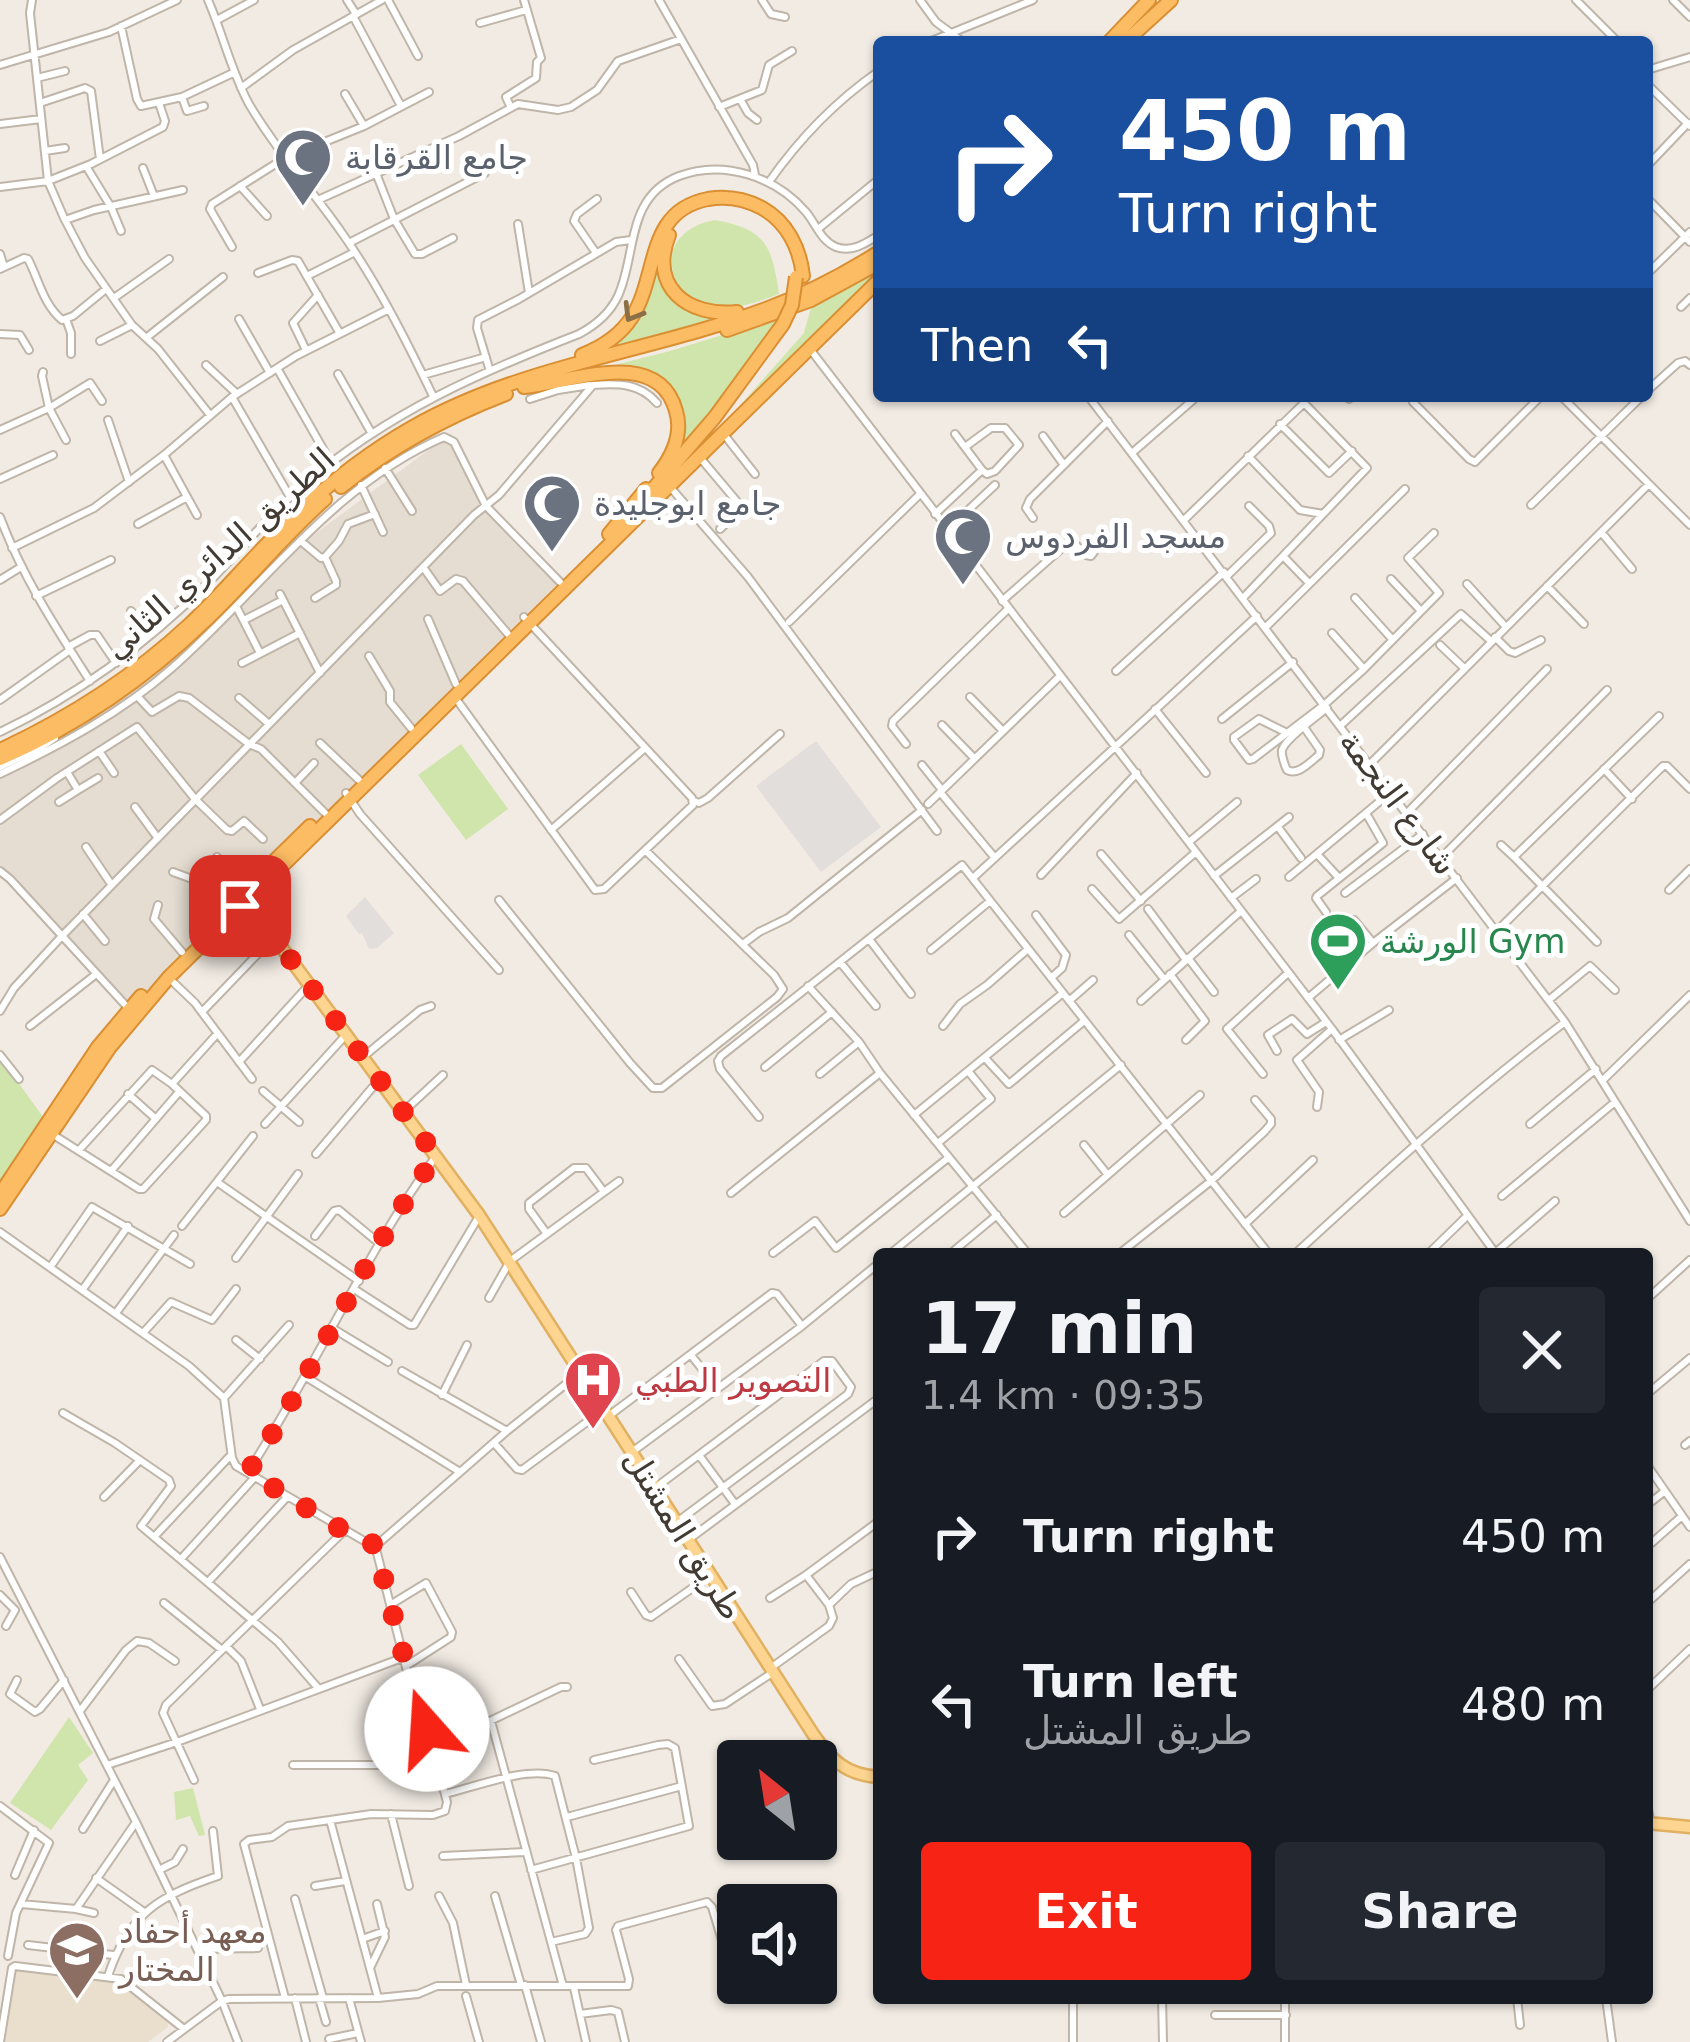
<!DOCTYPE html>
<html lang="en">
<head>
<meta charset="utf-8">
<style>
	:root { --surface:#171b24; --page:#242831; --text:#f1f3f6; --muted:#9ea1a6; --accent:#f72314 }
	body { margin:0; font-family:"DejaVu Sans",Cairo,sans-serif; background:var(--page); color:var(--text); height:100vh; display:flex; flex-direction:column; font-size:45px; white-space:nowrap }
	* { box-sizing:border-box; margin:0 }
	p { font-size:39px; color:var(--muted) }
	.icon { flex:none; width:66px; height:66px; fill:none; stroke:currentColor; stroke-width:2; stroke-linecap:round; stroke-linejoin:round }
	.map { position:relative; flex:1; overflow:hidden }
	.details { position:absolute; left:873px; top:1248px; width:780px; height:756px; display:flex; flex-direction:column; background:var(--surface); border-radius:12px; box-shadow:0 3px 9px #0004 }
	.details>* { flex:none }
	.guide { position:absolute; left:873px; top:36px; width:780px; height:366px; border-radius:12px; box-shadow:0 3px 9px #0004; background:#1a4fa0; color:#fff; overflow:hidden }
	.needle { width:78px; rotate:330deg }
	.controls { position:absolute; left:717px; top:1740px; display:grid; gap:24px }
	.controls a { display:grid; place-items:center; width:120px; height:120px; border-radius:12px; background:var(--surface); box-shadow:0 3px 9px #0004; font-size:60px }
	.pin { position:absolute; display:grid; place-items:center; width:102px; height:102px; color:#fff; margin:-51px; border-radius:24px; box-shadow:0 6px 18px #0006 }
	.me { position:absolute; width:132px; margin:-66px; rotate:341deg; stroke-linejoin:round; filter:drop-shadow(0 0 9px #0008) }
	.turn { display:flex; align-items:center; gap:42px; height:252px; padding:0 48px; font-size:54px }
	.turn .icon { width:156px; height:156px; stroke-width:2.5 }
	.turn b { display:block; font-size:84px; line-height:102px }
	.then { display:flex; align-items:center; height:114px; padding:0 48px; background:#0003; gap:24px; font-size:45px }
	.round { display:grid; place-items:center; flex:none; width:126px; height:126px; border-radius:12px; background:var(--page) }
	.headline { display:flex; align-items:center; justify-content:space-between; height:204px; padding:0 48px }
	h1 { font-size:72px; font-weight:700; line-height:90px }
	.cta { display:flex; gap:24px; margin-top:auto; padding:24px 48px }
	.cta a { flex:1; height:138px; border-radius:12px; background:var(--accent); color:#fff; font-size:48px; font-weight:700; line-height:138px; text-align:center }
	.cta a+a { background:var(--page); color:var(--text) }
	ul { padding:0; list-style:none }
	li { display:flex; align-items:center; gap:36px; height:168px; padding:0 48px }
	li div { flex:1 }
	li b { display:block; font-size:45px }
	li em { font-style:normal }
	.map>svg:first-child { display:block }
</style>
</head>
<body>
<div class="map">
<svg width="1690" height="2042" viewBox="0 0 1690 2042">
	<rect width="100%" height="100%" fill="#f1ebe3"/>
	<!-- residential -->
	<path fill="#e5ddd1" d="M450 434 481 502 559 582 129 1008 0 870V767Z"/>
	<!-- education -->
	<path fill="#eadfcc" d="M15 1970 119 1982 167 2020 168 2027 148 2042H5Z"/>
	<!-- green -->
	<path fill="#d0e5ab" d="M715 220C766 229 772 246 779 294 755 303 730 312 704 306 677 299 660 259 681 237 690 227 703 222 715 220Z
		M659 258 674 297 733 314 592 353 615 340Z
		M879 267V274L706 444 804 333 812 304Z
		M778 318 730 390 663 472 679 441 668 389 603 368 670 351Z
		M461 744 508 809 466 840 418 775Z
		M0 1057 43 1117 0 1181Z
		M69 1717 93 1753 78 1765 88 1780 51 1830 10 1803Z
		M193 1788 205 1835 199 1836 190 1816 176 1820 174 1792Z"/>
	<!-- parking -->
	<path fill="#e1dedb" d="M816 741 881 827 821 872 756 786Z
		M365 897 394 933 377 948 369 949 362 933 359 934 346 916Z"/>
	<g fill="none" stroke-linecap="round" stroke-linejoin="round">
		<!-- minor casing -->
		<g stroke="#bfb5a8" stroke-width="10">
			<path id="minor" d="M32 0 30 13 48 181 64 218 85 258 132 325 158 349 210 415
				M208 0C223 34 231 71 249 104 276 150 312 190 342 233 378 284 406 340 433 396
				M347 0 356 14
				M388 0 418 56
				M659 0 753 165 755 175
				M762 0 771 14 785 17
				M920 0 936 22 963 42
				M1576 0 1618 42
				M1673 0 1690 17
				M353 16 401 106
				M217 20 254 0
				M480 23 526 10
				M121 26 137 99 141 106 182 97 233 73
				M929 42 1033 0
				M0 65 109 32 177 0
				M1647 70 1690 57
				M37 78 65 71
				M1647 84 1690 126
				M241 88 293 50 382 0
				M345 94 364 126
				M182 97 187 111 204 106
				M740 99 748 113 757 120
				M40 103 85 88 91 91 100 159
				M719 107 762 90 769 65 792 51
				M511 108 506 97 536 78 537 62 541 58 524 0
				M0 124 41 119
				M45 151 65 148
				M86 166 111 207 121 231
				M1647 166 1688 123
				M143 168 154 196
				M376 173 394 219 415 254H422L453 238
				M769 182C799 139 836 101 879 71
				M240 186 267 216
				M0 187 48 181 91 164 163 127 165 121 159 103
				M1647 198 1690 242
				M318 200 459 136 518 104 558 110 571 107 597 90 618 61 681 39
				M65 220 94 210 183 190
				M518 224 529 293
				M818 229 879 179
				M349 243 485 173
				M232 247 210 209 212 204 285 158 364 126 429 92
				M596 253 574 221 577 214 597 199
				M0 254 4 267
				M0 269 24 258 28 259C39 280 43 304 62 320L73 316 106 289
				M258 273 292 260 298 261 339 332
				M1647 274 1690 232
				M307 276 355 252
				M114 298 169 259
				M1681 307 1690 298
				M66 319 71 333V354
				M239 319 270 373
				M0 334 20 335 29 350
				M146 338 223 277
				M100 341 132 325
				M306 350 293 323 318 295
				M813 353 1332 1029 1496 1254
				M206 365 237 394
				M277 368 331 463
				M489 368 477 328 478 320 519 299 616 242 631 240
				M43 372 42 376 49 408 66 440
				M338 374 372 434
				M423 375 486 357
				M1647 391 1678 363 1685 361 1690 365
				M1088 396 1565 1022 1690 1221
				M1503 396H1507
				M1561 396 1690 525
				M232 397 290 497
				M530 399 558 390 590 385
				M1349 399 1352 396
				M1413 402 1469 459 1475 462 1541 396
				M108 420 129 482
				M1280 424 1329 473 1352 451
				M0 430 49 408 90 383 102 401
				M955 434 982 470
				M1043 436 1064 465
				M726 437 755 474
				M1132 453 1193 400
				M164 455 197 515
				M1248 456 1300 510 1323 514
				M702 460 739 504 737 513 720 529
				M385 468 412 511
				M0 479 53 455
				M361 485 383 532
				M671 488 748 577 937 831
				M1531 505 1642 396
				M935 514 982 470 987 474 995 471 1019 445 1005 428H991L965 447
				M0 517C22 576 56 628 90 681
				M1033 518 1026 508 1030 499 1108 421
				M1184 520 1304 403 1367 468 1243 598
				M138 524 187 497
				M947 530 995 485
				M1601 532 1632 569
				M302 542 321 558 325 557 339 541 348 524 375 514
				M12 548 94 508 164 455 232 397 296 356 389 309
				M1284 557 1309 583
				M423 567 440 591 456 579 463 581 508 634
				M1227 576 1271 533 1269 526 1249 506
				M1391 579 1421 611
				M0 580 21 567
				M1467 584 1506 627
				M1547 586 1584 624
				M280 594 320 673
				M36 596 111 560
				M315 598 336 585V581L325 557
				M1355 598 1392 639
				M1002 601 1071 540 1086 555 1091 556 1094 552
				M236 606 260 653
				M131 611 152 634
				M428 619 456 684
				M244 620 283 600
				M789 622 919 495
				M1266 627 1405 489
				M1332 633 1364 669
				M1495 637 1509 651 1515 653 1541 640
				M1440 645 1464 668
				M68 647 90 635H97L116 663
				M369 656 390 691V702L411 728
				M242 663 300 633
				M1116 671 1224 572
				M454 696 595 890 604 889 693 805 692 798 524 617
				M138 697 152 712 179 696 189 698 249 744 261 749 325 813
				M970 697 1003 731
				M239 698 269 724
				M0 700 70 650
				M1155 709 1206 773
				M1222 719 1293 662
				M942 725 974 758
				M1340 726 1461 614 1491 641
				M1304 727 1320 750 1319 755C1310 762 1298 776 1287 770 1285 766 1281 755 1282 750 1285 739 1317 716 1327 708
				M0 732C78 695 148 643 209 582 242 549 270 513 306 483 389 412 479 373 579 334 596 325 610 313 618 296 637 255 625 197 679 176 724 159 776 177 806 212 816 224 821 241 836 247 852 253 866 243 879 235
				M1287 733 1259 719 1234 737V740L1249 760 1253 759 1324 705 1364 669 1439 593 1408 558 1434 533
				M320 743 359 780
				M906 744 892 726 893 721 1008 609
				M99 751 114 773
				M1370 764 1649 484
				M922 765 942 790
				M0 767 40 748 55 738
				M1604 769 1632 799
				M67 772 78 790 98 778
				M0 774C61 745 121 713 172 668 261 590 332 485 444 437L454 442 486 506 560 582
				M295 783 314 763
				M940 792 995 858
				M346 793 360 814 499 970
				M694 801 699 803 708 798 780 734
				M59 802 78 790
				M928 804 1060 676
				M135 807 157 837
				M1407 813 1547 669
				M0 820 57 778 137 727 195 799 227 830 232 831 244 821 263 839
				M1278 827 1301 858
				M551 830 645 748
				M1189 842 1237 802
				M1501 845 1514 857
				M86 847 111 884
				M1101 854 1141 901
				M1317 854 1339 878
				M217 857 246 887
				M1442 857 1607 690
				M0 871 10 879 129 1009
				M173 872 203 883 227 907
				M1041 875 1137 773
				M1214 876 1289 817
				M1289 877 1391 792
				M973 878 1257 616
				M1092 889 1119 919 1196 852
				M1669 890 1690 869
				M1345 893 1423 834
				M1231 898 1256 879
				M499 900 630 1063 653 1088H662L777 997 783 989 774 975 646 851
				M158 905 154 919 182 952
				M1148 909 1186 960
				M1326 912 1316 898 1317 896 1383 843 1366 813
				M83 914 105 941
				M1036 915 1066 955 1062 968 1051 978
				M1354 920 1373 943
				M1497 931 1663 766H1667L1690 789
				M1129 935 1164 979
				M869 939 911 994
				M1597 942 1514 857 1659 716
				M743 944 759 932 788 918 922 810
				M931 950 990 901
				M1188 958 1214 992
				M840 962 876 1006
				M1170 974 1205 1021 1186 1040
				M171 980 195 1003 252 1079
				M808 986 859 1042 880 1073 1028 1254
				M1308 998 1373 943 1457 878
				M1550 999 1590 966 1615 990
				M1069 1001 1093 980
				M1141 1001 1241 911
				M0 1011 14 988 62 936 474 515 499 495 593 385C618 383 640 383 657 403
				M202 1012 274 937
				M30 1026 95 975
				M943 1026 960 1004 987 985 1028 949
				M1339 1040 1389 1010
				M1277 1051 1268 1035 1292 1019 1307 1034 1326 1022
				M0 1055 19 1079
				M363 1057 420 1010 431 1006
				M985 1058 1009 1084 1084 1021
				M239 1062 308 986
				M765 1067 832 1012
				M820 1074 859 1042
				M1263 1074 1227 1029 1288 973
				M1603 1080 1690 995
				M172 1084 217 1034
				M263 1091 299 1122
				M128 1094 156 1119
				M1317 1107 1319 1092 1297 1060 1332 1029
				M403 1112 443 1075
				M914 1115 1063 993
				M759 1117 720 1069 718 1061 721 1056 962 865 1269 1254
				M265 1124 345 1036
				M1530 1124 1596 1069
				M52 1134 139 1189H143L206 1120V1116L172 1084 152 1070 79 1150
				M938 1143 991 1099 968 1071
				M1084 1145 1108 1175
				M316 1154 372 1088 380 1082
				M111 1171 179 1092
				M217 1182 359 1281
				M731 1193 880 1073
				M1502 1196 1615 1102
				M1064 1213 1200 1095
				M1245 1224 1313 1160
				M182 1226 253 1136
				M0 1232 189 1366 224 1398 232 1458 236 1466 371 1545 379 1543 507 1431 581 1372
				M547 1234 529 1209V1203L574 1168H586L604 1192
				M315 1236 334 1211 339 1210 380 1244
				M773 1253 815 1221 836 1248 948 1158
				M890 1254 1121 1065
				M950 1254 997 1215
				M1119 1254 1211 1181 1264 1132 1271 1124V1119L1255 1100
				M1295 1254C1383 1173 1470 1094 1565 1022
				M1428 1254 1467 1216
				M1494 1254 1555 1201
				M236 1258 298 1174
				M51 1266 92 1207 190 1264
				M83 1289 128 1226
				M354 1289 410 1325H414L478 1218
				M489 1298 510 1261 619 1181
				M1647 1299 1690 1260
				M116 1313 174 1235
				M332 1328 388 1362
				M143 1333 171 1302 212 1320 236 1289
				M236 1340 260 1359
				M691 1355 717 1388
				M402 1371 507 1431
				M306 1377 460 1472
				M1647 1394 1690 1358
				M442 1395 467 1345
				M224 1398 289 1325
				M63 1413 115 1443 169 1480 171 1486 141 1526 278 1642 318 1688
				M610 1415 772 1293 777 1294 802 1326
				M494 1443 517 1469 522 1470 603 1410
				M1685 1445 1690 1441
				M632 1452 802 1326 879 1263
				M699 1455 735 1504
				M1647 1465 1690 1527
				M248 1472C315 1369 364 1255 436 1156
				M655 1488 824 1361H832L851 1387 848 1394 677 1522
				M104 1497 140 1460
				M1647 1505 1665 1491
				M154 1537 230 1456
				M688 1540 879 1398
				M1647 1547 1682 1516
				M0 1557 136 1822 222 2001 238 2042
				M181 1559 255 1477
				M806 1575 879 1521
				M208 1582 287 1497
				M631 1592 646 1615 651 1617 711 1575
				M0 1595 15 1610 6 1626
				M770 1598 806 1575 829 1605 833 1618 829 1626 772 1667
				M164 1603 222 1650
				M1647 1603 1690 1564
				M390 1605 426 1583 452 1632 451 1637 406 1666
				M829 1605 851 1584 879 1571
				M679 1659 712 1706 725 1704 772 1673
				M17 1680 10 1694 35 1712 40 1709 64 1680
				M1647 1690 1690 1649
				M260 1709 241 1661 226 1646 343 1532
				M80 1711 126 1650 137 1641 149 1643 175 1661
				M491 1721 563 1986
				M430 1741 467 1732 561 1687H567
				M107 1765 177 1742 402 1658
				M293 1765H421L429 1758 375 1545
				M194 1780 163 1713 166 1705 225 1647
				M445 1794C474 1787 528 1766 555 1776L576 1858 589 1928 585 1934 551 1942
				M1647 1805 1651 1823
				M0 1806 49 1843 16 1913 8 1956
				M391 1814 409 1886
				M567 1817 682 1786
				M83 1829 114 1780
				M443 1856 526 1852
				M159 1870 175 1862 183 1849
				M531 1870 689 1826 675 1748 668 1744 658 1745 594 1760
				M15 1875 34 1830
				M96 1878 144 1912
				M315 1886 345 1881
				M439 1896 453 1923 466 1985
				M495 1896 521 1985
				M295 1899 323 1998
				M21 1904 76 1909 136 1822
				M76 1909 94 1913
				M362 1939 385 1931
				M28 1945 113 1955
				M197 1949 258 1948
				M370 1968 385 1937 377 1904
				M108 1976C129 1913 159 1896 218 1876L213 1831
				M525 1985 541 2042
				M574 1988 586 2042
				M466 1996 479 2042
				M285 1998 244 1844 249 1840 272 1837 288 1826 330 1820
				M295 1998 306 2042
				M319 1998 326 2022
				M349 1998 361 2042
				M378 1998 330 1820 371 1814 433 1815 445 1811 447 1802 428 1731 422 1727
				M1162 1998 1163 2042
				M1285 1998V2042
				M1517 1998 1520 2025
				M1606 1998 1612 2042
				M580 2014 611 2010 618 2012 625 2042
				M1215 2015H1286
				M329 2039 358 2033
				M0 2042 12 1968 15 1966 121 1979 184 2029
				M167 2042 222 2001 229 1999 378 1998 418 1994 437 1986H628L629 1979 616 1930 618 1926 707 1902 712 1907 726 1954
				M1073 2042V1998"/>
		</g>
		<!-- major casing -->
		<g stroke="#e1b060" stroke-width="15">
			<path id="major" d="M250 896 257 914 479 1215 813 1734C831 1760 846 1775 879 1777
				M1647 1823 1690 1827"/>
		</g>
		<!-- highway casing -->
		<g stroke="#da8f33" stroke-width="16">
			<path id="highway" d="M1109 42 1149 0
				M1125 42 1171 0
				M669 235C649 287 687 317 737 312
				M727 330 811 300 879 263
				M582 355C602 347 620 336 632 317 659 275 645 211 708 199 726 196 745 199 762 208 787 222 800 248 803 276
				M524 387C570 383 658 345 676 411 683 434 673 455 659 473
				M341 487C391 447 446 417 506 394
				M646 497 715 417 783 324
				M609 534 646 489
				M0 750C69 718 133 677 189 625 218 598 243 568 271 540 313 496 360 457 413 427 522 365 649 352 766 309 806 294 843 275 879 252
				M0 759C77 726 147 677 207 619 248 580 283 536 325 499
				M213 921 310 826
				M0 1194 98 1047 141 996
				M0 1209 110 1047 169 977 879 280"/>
		</g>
		<!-- minor -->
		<use href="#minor" stroke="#fff" stroke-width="6"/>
		<!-- major -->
		<use href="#major" stroke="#fdd590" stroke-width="10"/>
		<!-- highway -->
		<use href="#highway" stroke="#fcbc63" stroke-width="12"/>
		<!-- highway-bridge casing -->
		<g stroke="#da8f33" stroke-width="16" stroke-linecap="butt">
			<path id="highway-bridge" d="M783 324 792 305 796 277"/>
		</g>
		<!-- highway-bridge -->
		<use href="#highway-bridge" stroke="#fcbc63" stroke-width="12"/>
	</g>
	<!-- one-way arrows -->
	<defs><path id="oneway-chevron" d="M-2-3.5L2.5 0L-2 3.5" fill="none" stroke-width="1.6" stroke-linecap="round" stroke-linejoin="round" transform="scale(3)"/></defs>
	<use stroke="#8c6f46" href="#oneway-chevron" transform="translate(632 313) rotate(121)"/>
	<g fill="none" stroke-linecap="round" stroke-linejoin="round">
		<!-- route -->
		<path stroke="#f72314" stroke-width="21" stroke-dasharray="0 37.8" d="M240 906 257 914 436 1156C364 1255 316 1370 248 1472L344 1531 375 1545 422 1727 427 1729"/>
	</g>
	<!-- icons -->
	<defs>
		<g id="mosque-pin" transform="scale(3)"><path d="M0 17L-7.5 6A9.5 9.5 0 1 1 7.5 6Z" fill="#6b7280" stroke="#fff"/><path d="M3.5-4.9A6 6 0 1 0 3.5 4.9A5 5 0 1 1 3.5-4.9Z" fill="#fff"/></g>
		<g id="stadium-pin" transform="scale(3)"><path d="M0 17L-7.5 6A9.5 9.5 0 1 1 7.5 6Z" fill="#2e9e5b" stroke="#fff"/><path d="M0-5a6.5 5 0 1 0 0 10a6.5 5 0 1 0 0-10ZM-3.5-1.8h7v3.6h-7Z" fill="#fff"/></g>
		<g id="hospital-pin" transform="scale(3)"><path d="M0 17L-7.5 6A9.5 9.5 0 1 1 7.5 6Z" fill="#e0444e" stroke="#fff"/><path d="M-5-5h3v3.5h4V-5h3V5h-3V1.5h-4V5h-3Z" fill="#fff"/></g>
		<g id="university-pin" transform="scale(3)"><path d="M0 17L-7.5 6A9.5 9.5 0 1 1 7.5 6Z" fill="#8d6e63" stroke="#fff"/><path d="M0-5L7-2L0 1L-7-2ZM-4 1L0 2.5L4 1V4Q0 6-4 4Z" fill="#fff"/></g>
	</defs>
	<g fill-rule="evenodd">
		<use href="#mosque-pin" x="303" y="157"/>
		<use href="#mosque-pin" x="552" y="503"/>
		<use href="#mosque-pin" x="963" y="536"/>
		<use href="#stadium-pin" x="1338" y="941"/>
		<use href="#hospital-pin" x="593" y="1380"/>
		<use href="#university-pin" x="77" y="1950"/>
	</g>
	<g text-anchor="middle" stroke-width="10" stroke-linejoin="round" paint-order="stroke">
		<!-- worship labels -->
		<g font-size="33" fill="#5b616d" stroke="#fff" text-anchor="start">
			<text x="345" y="169">جامع القرقابة</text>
			<text x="594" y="515">جامع ابوجليدة</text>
			<text x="1005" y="548">مسجد الفردوس</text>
		</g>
		<!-- street labels -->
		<g font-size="33" fill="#423b33" stroke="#fff">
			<text transform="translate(219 553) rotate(-42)" y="12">الطريق الدائري الثاني</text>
			<text transform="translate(1399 802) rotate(53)" y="12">شارع النجمة</text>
			<text transform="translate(684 1534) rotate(58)" y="12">طريق المشتل</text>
		</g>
		<!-- leisure labels -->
		<g font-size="33" fill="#27864d" stroke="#fff" text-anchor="start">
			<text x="1380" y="953">الورشة Gym</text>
		</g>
		<!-- health labels -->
		<g font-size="33" fill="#be3a42" stroke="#fff" text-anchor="start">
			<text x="635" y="1392">التصوير الطبي</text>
		</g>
		<!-- education labels -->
		<g font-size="33" fill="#785e54" stroke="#fff" text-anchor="start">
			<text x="119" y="1943">معهد أحفاد<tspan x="119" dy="38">المختار</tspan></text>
		</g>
	</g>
</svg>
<div class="controls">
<a><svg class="needle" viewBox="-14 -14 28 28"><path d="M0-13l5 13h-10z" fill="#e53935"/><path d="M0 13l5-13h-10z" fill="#9ea1a6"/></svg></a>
<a><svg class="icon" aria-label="sound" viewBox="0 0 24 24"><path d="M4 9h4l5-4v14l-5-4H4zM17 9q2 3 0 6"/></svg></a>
</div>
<div class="pin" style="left:240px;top:906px;background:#d93025"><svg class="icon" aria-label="arrive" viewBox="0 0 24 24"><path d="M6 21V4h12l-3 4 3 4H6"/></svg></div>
<svg class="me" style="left:427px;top:1729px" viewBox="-20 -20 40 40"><circle r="19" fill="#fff"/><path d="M0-13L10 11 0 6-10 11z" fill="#f72314"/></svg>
<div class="guide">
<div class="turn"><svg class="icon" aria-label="right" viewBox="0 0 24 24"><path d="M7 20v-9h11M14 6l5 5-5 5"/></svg><div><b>450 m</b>Turn right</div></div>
<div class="then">Then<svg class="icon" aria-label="left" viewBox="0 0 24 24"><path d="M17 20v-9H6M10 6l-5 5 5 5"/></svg></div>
</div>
<section class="details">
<div class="headline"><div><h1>17 min</h1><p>1.4 km · 09:35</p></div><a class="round"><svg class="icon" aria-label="close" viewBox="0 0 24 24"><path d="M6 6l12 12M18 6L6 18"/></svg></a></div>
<ul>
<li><svg class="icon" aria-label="right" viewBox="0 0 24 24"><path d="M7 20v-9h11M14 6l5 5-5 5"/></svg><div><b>Turn right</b></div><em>450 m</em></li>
<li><svg class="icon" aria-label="left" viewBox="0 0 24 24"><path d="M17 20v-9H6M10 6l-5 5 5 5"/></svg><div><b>Turn left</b><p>طريق المشتل</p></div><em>480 m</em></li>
</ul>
<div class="cta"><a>Exit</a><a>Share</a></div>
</section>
</div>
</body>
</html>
